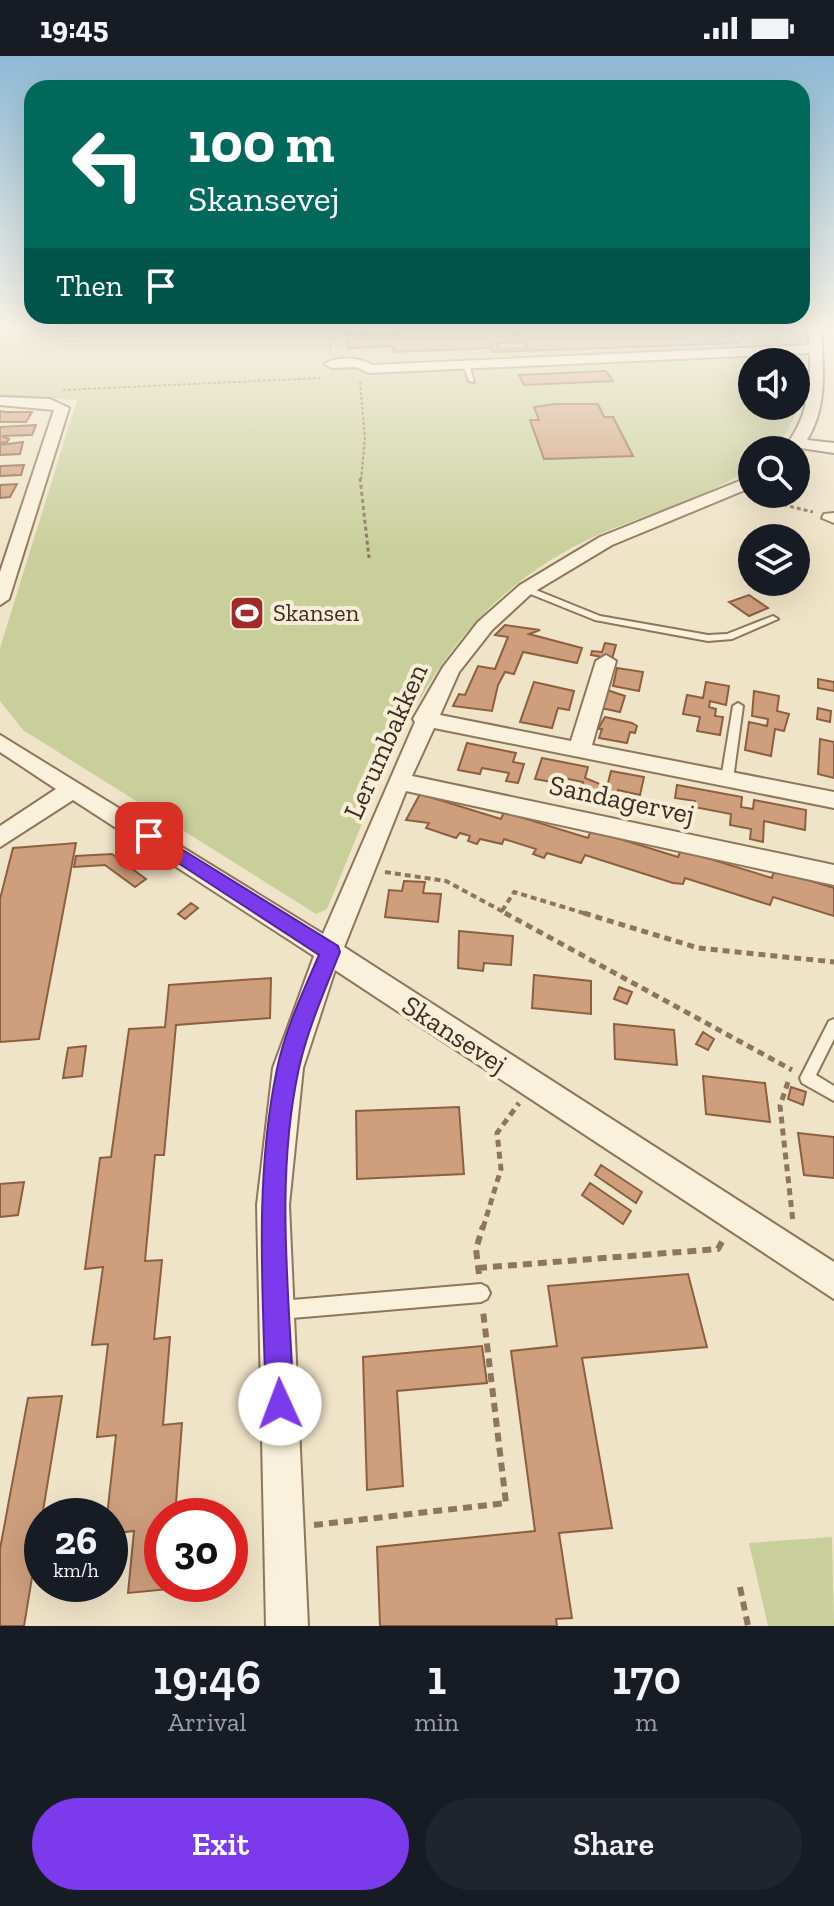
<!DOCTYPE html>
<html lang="en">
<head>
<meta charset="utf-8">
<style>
	:root { --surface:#171b24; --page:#20242c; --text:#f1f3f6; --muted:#9ea1a6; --accent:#7c3aed }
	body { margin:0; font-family:"Zilla Slab",serif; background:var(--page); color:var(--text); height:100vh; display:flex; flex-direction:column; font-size:30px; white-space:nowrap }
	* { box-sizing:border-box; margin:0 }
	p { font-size:26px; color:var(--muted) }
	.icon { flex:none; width:44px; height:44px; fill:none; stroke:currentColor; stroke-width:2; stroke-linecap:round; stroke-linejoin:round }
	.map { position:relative; height:1570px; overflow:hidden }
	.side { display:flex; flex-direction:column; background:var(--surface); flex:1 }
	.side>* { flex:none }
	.hud { position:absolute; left:24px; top:24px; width:786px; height:244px; border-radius:24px; box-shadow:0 8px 32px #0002; background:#00695c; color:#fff; overflow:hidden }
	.controls { position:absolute; left:738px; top:292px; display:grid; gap:16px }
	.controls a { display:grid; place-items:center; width:72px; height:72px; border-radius:50%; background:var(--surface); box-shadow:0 8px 32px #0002; font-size:40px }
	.speed { position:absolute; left:24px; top:1442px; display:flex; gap:16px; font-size:40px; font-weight:700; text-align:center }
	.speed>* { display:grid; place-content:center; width:104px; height:104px; border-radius:50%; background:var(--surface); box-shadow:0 8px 32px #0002; line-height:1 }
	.speed small { font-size:20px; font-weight:400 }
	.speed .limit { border:12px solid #d22; background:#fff; color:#111 }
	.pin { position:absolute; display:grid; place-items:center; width:68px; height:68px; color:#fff; margin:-34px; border-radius:16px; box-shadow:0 4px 12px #0006 }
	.me { position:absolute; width:88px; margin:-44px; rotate:358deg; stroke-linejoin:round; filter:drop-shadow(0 0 6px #0008) }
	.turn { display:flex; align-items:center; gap:28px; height:168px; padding:0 32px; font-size:36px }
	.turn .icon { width:104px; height:104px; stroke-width:2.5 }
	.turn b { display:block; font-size:56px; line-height:68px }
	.then { display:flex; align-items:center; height:76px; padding:0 32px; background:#0003; gap:16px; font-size:30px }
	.eta { display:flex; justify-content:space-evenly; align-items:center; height:136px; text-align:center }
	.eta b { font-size:48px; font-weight:600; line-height:56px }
	.action { display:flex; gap:16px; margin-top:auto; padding:16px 32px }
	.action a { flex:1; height:92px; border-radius:48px; background:var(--accent); color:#fff; font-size:32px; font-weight:600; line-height:92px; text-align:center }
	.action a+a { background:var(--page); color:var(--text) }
	.status { display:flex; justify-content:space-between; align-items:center; height:56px; padding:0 40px; background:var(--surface); direction:ltr }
	.status svg { height:22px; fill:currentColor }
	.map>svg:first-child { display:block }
</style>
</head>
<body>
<div class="status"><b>19:45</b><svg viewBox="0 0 49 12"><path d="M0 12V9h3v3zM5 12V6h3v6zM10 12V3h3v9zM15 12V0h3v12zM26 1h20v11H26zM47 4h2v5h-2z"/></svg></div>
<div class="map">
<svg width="834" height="1570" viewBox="0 0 834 1570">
	<rect width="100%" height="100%" fill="#f0e4c8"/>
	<!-- green -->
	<path fill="#c9cf9b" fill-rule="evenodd" d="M0 273H807C807 329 806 344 777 393L752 394 750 414C730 424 710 436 690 444 654 458 617 469 583 486 426 565 391 703 327 853L316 858 23 674 0 645V592L77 344 0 339ZM752 306H796V350H752Z
		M832 1481 834 1570H768L749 1487Z"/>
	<!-- building -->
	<path fill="#cf9f7d" stroke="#8d5f41" stroke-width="2" fill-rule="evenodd" d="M397 273H508L510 277 561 273H586L588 277 595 276V273H726L737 287 493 296 491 292 394 296 393 290 349 292 347 279 398 277ZM525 286 527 292 498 293 496 287Z
		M606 315 613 325 524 329 519 319Z
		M556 348H598L604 361H613L633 400 544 403 530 364H539L534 351Z
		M0 355 5 356H32L26 366H0Z
		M36 369 32 379 2 380 9 383 7 386 0 387V371Z
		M23 386 20 398 0 399V389Z
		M24 409 21 419 0 420V410Z
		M17 428 10 441 0 442V429Z
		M749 539 768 552 749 560 729 546Z
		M505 569 540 574 529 578 582 592 577 607 523 596 514 618 505 616 498 629 492 655 453 650 459 638 465 639 478 610 495 613 508 581 495 579Z
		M605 587 616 589 612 603 591 599 592 595 602 596Z
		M617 612 643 616 639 635 613 630Z
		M818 623 834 626V635L818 632Z
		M534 626 574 635 569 654 558 652 552 672 520 666Z
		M706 626 729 630 726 649 710 645 709 651 716 653 715 660 723 661 720 679 697 675 700 661 683 658 687 639 703 642Z
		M607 634 625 640 620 656 601 652Z
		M754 635 779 640 777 655 789 658 784 675 775 673 771 700 745 694 749 666 767 670 768 663 752 660Z
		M818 652 831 655 830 666 817 663Z
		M605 661 632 667 637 670 635 677 630 676 627 687 599 682 602 673H598Z
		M820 683 834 686V722L818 718Z
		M467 687 516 697 513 706 524 708 518 727 506 725 509 717 482 712 480 718 458 714Z
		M542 702 588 711 585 722 607 731 611 715 644 721 640 739 618 734 617 739 607 736 605 746 593 744 594 736 581 734 583 726 554 720 552 726 535 723Z
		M677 729 742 741 741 751 753 753 754 744 806 754 805 774 764 765 763 786 750 783 751 773 730 769 731 758 694 751 695 745 675 742Z
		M420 738 501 763 504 756 588 782 591 774 678 801 681 794 772 822 774 814 834 832V860L773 841 770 849 685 822 683 828 673 827 585 799 581 807 547 797 544 802 533 798 536 793 504 783 502 788 480 783 477 788 468 785 470 780 460 777 456 782 426 772 429 767 406 764Z
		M76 787 39 983 0 986V843L13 792Z
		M112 798 146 823 135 831 105 809 74 811 76 800Z
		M404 825 425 826 423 837 441 838 438 866 385 861 389 834 402 835Z
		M191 847 198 852 185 863 178 858Z
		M459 875 513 880 511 909 484 907 483 915 458 912Z
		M534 919 591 925V958L532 952Z
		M271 922 270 962 176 969 164 1099H155L145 1205 162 1204 154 1283 170 1281 163 1369 182 1367 175 1460H162V1528L190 1531 128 1537 134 1475 110 1478 107 1460 116 1379 97 1381 108 1288 92 1289 103 1211 85 1213 100 1102 111 1101 129 973 165 971 169 929Z
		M619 931 632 936 627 948 614 943Z
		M614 968 674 974 677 1009 615 1003Z
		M703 976 714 983 708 994 696 988Z
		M86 990 82 1020 63 1022 68 992Z
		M703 1020 765 1027 770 1066 706 1058Z
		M791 1031 806 1036 803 1049 788 1043Z
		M459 1051 464 1118 357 1123 356 1055Z
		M798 1077 834 1081V1122L804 1119Z
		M601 1109 642 1136 636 1147 595 1119Z
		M24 1126 18 1159 0 1161V1128Z
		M590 1127 631 1155 623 1168 582 1139Z
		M688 1218 707 1291 582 1302 612 1472 559 1477 572 1562 556 1563 557 1570H380L377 1491 535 1475 511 1295 557 1290 548 1230Z
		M482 1290 487 1327 397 1335 403 1430 367 1434 363 1301Z
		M62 1340 24 1570H0V1493L28 1342Z"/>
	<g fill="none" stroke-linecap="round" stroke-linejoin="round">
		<!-- service casing -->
		<g stroke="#8d765c" stroke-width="4">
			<path id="service" d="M466 306 469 308 474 326 469 325 463 308Z
				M796 344 818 343 821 345 818 347 796 348Z
				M526 530 600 560 708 579 727 578 773 560 778 563 732 583 708 585 595 564 523 535 521 533Z
				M738 647 743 650 733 723 727 727 721 723 733 650Z
				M834 963V983L816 1019 834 1030V1045L802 1027 800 1022 829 965Z
				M481 1228 487 1231 490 1237 487 1243 481 1246 280 1263 274 1260 271 1254 274 1248 280 1245Z"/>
		</g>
		<!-- minor casing -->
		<g stroke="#8d765c" stroke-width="4">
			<path id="minor" d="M809 273H821C823 312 828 350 807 384L834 387V397L801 392 796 397V394H783C807 363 811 336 810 297L369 317 356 311 332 312 325 308C337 300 359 301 372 309L809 289Z
				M0 341 50 343 69 352 9 543 0 549V516L54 354 0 349Z
				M752 420V431L612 489 532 537 492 574 459 616 440 659 571 685 596 605 606 599 616 605 592 689 834 736V752L434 672 412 720 834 809V829L406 735 344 891 834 1206V1243L335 914 303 1012 289 1149 308 1570H266L257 1149 273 1012 314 900 73 744 0 791V770L56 733 0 696V679L323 878 415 666 413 663 443 611 478 566 520 529 600 481Z
				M834 457V467L822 462 824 458Z"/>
		</g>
		<!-- path-far4 -->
		<path stroke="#8d765c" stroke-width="2" stroke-dasharray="3 2" stroke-linecap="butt" d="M328 273 331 295
			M360 326 365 382 361 424
			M63 334 322 322"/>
		<!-- path-far3 -->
		<path stroke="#8d765c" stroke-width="3" stroke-dasharray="4 3" stroke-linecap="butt" d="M360 422 369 502
			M756 442 813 456"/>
		<!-- path-far2 -->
		<path stroke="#8d765c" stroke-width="4" stroke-dasharray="6 4" stroke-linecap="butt" d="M385 816 446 825 509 859
			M502 855 514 836 590 859"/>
		<!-- path-far1 -->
		<path stroke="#8d765c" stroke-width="5" stroke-dasharray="7 5" stroke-linecap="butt" d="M505 857 792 1014
			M584 857 698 892 834 906
			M788 1026 780 1050 793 1166
			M483 1172 501 1113 497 1077 519 1047"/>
		<!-- path -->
		<path stroke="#8d765c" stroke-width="6" stroke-dasharray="9 6" stroke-linecap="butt" d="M478 1212 718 1193 724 1182
			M479 1218 476 1193 483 1170
			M314 1469 506 1447 483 1255
			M740 1531 748 1570"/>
		<!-- service -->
		<use href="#service" fill="#faf1dc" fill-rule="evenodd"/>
		<!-- minor -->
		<use href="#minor" fill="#faf1dc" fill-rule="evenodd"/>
	</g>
	<!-- sky -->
	<linearGradient id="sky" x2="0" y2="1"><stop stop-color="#8fbad6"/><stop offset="0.55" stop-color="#f8f3e6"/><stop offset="1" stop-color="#f8f3e6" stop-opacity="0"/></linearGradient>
	<rect width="834" height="493" fill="url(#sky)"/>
	<!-- route -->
	<path fill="#7c3aed" stroke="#51269a" stroke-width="2" d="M149 773 338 890 340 896C325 934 308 972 299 1012 275 1121 289 1237 294 1348L289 1358 280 1362 270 1358 266 1348C263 1237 254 1123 277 1013 285 974 303 936 319 899L143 784V775Z"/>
	<!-- icons -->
	<defs>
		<g id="stadium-square" transform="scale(1.8)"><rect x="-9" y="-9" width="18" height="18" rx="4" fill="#9e2a2b" stroke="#f7eed8"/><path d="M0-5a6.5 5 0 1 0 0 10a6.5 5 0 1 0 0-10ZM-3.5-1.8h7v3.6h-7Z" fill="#fff"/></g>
	</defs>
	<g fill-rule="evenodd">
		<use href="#stadium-square" x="247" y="557"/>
	</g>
	<g text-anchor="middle" stroke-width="8" stroke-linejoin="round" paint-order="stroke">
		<!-- far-poi labels -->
		<g font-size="24" fill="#3d2e20" stroke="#f7eed8" text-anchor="start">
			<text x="273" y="565">Skansen</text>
		</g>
		<!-- street labels -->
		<g font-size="28" fill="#3d2e20" stroke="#f7eed8">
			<text transform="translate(385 685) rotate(-66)" y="10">Lerumbakken</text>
			<text transform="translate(622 743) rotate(12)" y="10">Sandagervej</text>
			<text transform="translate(455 978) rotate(33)" y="10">Skansevej</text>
		</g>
	</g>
</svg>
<div class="controls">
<a><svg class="icon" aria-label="sound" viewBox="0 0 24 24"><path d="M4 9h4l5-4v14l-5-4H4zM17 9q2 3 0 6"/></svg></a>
<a><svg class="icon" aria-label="search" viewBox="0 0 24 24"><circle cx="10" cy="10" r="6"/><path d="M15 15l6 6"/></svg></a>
<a><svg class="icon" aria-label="layers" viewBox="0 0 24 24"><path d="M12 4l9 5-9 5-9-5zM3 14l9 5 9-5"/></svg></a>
</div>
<div class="speed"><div>26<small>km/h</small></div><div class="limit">30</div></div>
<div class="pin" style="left:149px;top:780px;background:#d93025"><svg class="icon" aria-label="arrive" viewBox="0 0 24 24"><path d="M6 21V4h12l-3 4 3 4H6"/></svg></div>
<svg class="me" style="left:280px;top:1348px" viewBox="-20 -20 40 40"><circle r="19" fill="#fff"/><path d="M0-13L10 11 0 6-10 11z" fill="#7c3aed"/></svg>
<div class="hud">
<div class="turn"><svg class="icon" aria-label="left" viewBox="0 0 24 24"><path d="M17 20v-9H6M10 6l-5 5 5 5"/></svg><div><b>100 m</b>Skansevej</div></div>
<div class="then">Then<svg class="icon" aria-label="arrive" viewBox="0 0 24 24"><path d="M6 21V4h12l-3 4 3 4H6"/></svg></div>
</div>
</div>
<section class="side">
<div class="eta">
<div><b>19:46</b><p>Arrival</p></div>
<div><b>1</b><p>min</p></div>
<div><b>170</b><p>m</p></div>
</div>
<div class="action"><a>Exit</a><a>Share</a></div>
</section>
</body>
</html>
